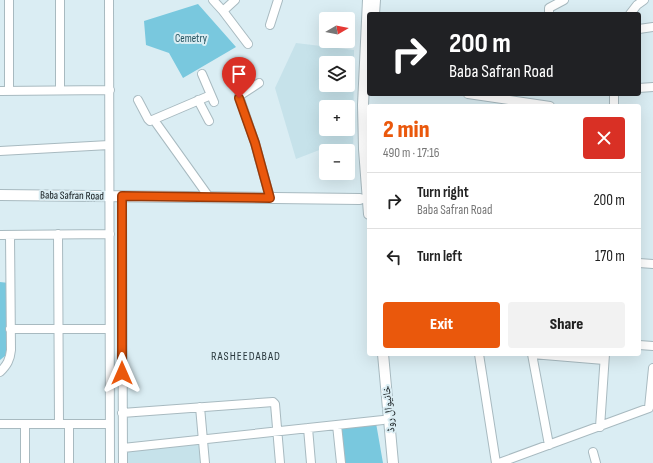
<!DOCTYPE html>
<html lang="en">
<head>
<meta charset="utf-8">
<style>
	:root { --surface:#fff; --page:#f2f2f2; --text:#222; --muted:#767676; --line:#e0e0e0; --accent:#ea580c }
	body { margin:0; font-family:"Sofia Sans Condensed","Noto Naskh Arabic",sans-serif; background:var(--page); color:var(--text); height:100vh; display:flex; flex-direction:column; font-size:15px; white-space:nowrap }
	* { box-sizing:border-box; margin:0 }
	p { font-size:13px; color:var(--muted) }
	.icon { flex:none; width:22px; height:22px; fill:none; stroke:currentColor; stroke-width:2; stroke-linecap:round; stroke-linejoin:round }
	.map { position:relative; flex:1; overflow:hidden }
	.side { position:absolute; left:367px; top:104px; width:274px; height:252px; display:flex; flex-direction:column; background:var(--surface); border-radius:4px; box-shadow:0 4px 16px #0002 }
	.side>* { flex:none }
	.banner { position:absolute; left:367px; top:12px; width:274px; height:84px; border-radius:4px; box-shadow:0 4px 16px #0002; background:#202124; color:#fff; overflow:hidden }
	.needle { width:26px; rotate:80deg }
	.buttons { position:absolute; left:319px; top:12px; display:grid; gap:8px }
	.buttons a { display:grid; place-items:center; width:36px; height:36px; border-radius:4px; background:var(--surface); box-shadow:0 4px 16px #0002; font-size:20px }
	.pin { position:absolute; display:grid; place-items:center; width:34px; height:34px; color:#fff; margin:-41px -17px; border-radius:50% 50% 50% 0; rotate:-45deg; box-shadow:0 0 4px #0007 }
	.pin .icon { rotate:45deg }
	.me { position:absolute; width:44px; margin:-22px; rotate:0deg; stroke-linejoin:round; filter:drop-shadow(0 0 3px #0008) }
	.turn { display:flex; align-items:center; gap:14px; height:84px; padding:0 16px; font-size:18px }
	.turn .icon { width:52px; height:52px; stroke-width:2.5 }
	.turn b { display:block; font-size:28px; line-height:34px }
	.round { display:grid; place-items:center; flex:none; width:42px; height:42px; border-radius:4px; background:var(--page) }
	.summary { display:flex; align-items:center; justify-content:space-between; height:68px; padding:0 16px }
	h1 { font-size:24px; font-weight:800; line-height:30px; color:var(--accent) }
	.primary-button { display:flex; gap:8px; margin-top:auto; padding:8px 16px }
	.primary-button a { flex:1; height:46px; border-radius:4px; background:var(--accent); color:#fff; font-size:16px; font-weight:800; line-height:46px; text-align:center }
	.primary-button a+a { background:var(--page); color:var(--text) }
	ul { padding:0; list-style:none }
	li { display:flex; align-items:center; gap:12px; height:56px; padding:0 16px; border-top:1px solid var(--line) }
	li div { flex:1 }
	li b { display:block; font-size:15px }
	li em { font-style:normal }
	.map>svg:first-child { display:block }
</style>
</head>
<body>
<div class="map">
<svg width="653" height="463" viewBox="0 0 653 463">
	<rect width="100%" height="100%" fill="#daedf3"/>
	<!-- built -->
	<path fill="#c6e2ea" fill-rule="evenodd" d="M296 43 354 50 353 165H348V151H326V160L322 149 296 159 275 88ZM326 63H348V85H326ZM326 107H348V129H326Z
		M200 437 203 463H126L125 444Z"/>
	<!-- green -->
	<path fill="#79c8de" d="M198 4 236 47 183 78 169 53 146 45 144 21Z
		M0 282 9 283V344L5 356 0 360Z
		M376 423 383 463H344L339 426Z"/>
	<g fill="none" stroke-linecap="round" stroke-linejoin="round">
		<!-- minor casing -->
		<g stroke="#a8bac0" stroke-width="10">
			<path id="minor" d="M9 0V91
				M60 0V90
				M109 0 110 463
				M213 0 223 11 248 44
				M223 11 235 0
				M549 14V8L564 0
				M630 14 637 5 644 0
				M270 25 278 0
				M639 29 653 27
				M202 74 214 102
				M259 83 239 96 255 143 270 198
				M639 88 653 87
				M0 91 110 90
				M468 94 550 106
				M138 100 148 119 150 121 211 95
				M198 100 209 121
				M614 106V94
				M154 120 209 197
				M0 151 109 145
				M122 196 123 463
				M58 234 59 424
				M0 235 110 234
				M639 263 653 264
				M10 329H109
				M639 345 653 346
				M479 354 496 463
				M0 372C7 365 10 360 11 350L10 235
				M200 407 205 463
				M122 413 273 402 275 404 280 463
				M0 424H109
				M69 424V463
				M337 425 341 463
				M600 427 605 354
				M308 428 311 463
				M549 445 532 354 604 360
				M123 448 383 420
				M593 452 596 463
				M25 463V424
				M499 463 649 408 653 368"/>
		</g>
		<!-- major casing -->
		<g stroke="#a8bac0" stroke-width="12">
			<path id="major" d="M368 0 363 105 364 149 369 214
				M374 14 375 0
				M0 195 360 199
				M383 354 393 463"/>
		</g>
		<!-- minor -->
		<use href="#minor" stroke="#fff" stroke-width="8"/>
		<!-- major -->
		<use href="#major" stroke="#fff" stroke-width="10"/>
	</g>
	<g fill="none" stroke-linecap="round" stroke-linejoin="round">
		<!-- route casing -->
		<g stroke="#983908" stroke-width="10">
			<path id="route" d="M122 373V196L270 198 255 143 239 98"/>
		</g>
		<!-- route -->
		<use href="#route" stroke="#ea580c" stroke-width="7"/>
	</g>
	<g text-anchor="middle" stroke-width="4" stroke-linejoin="round" paint-order="stroke">
		<!-- park labels -->
		<g font-size="11" fill="#22525f" stroke="#daedf3">
			<text x="191" y="42">Cemetry</text>
		</g>
		<!-- street labels -->
		<g font-size="11" fill="#0c1214" stroke="#daedf3">
			<text transform="translate(72 195) rotate(1)" y="4">Baba Safran Road</text>
			<text transform="translate(388 409) rotate(-96)" y="4">خانیوال روڈ</text>
		</g>
		<!-- neighbourhood labels -->
		<g font-size="12" letter-spacing="1" fill="#29383d" stroke="#daedf3">
			<text x="246" y="360">RASHEEDABAD</text>
		</g>
	</g>
</svg>
<div class="buttons">
<a><svg class="needle" viewBox="-14 -14 28 28"><path d="M0-13l5 13h-10z" fill="#e53935"/><path d="M0 13l5-13h-10z" fill="#767676"/></svg></a>
<a><svg class="icon" aria-label="layers" viewBox="0 0 24 24"><path d="M12 4l9 5-9 5-9-5zM3 14l9 5 9-5"/></svg></a>
<a>+</a>
<a>−</a>
</div>
<div class="pin" style="left:239px;top:98px;background:#d93025"><svg class="icon" aria-label="arrive" viewBox="0 0 24 24"><path d="M6 21V4h12l-3 4 3 4H6"/></svg></div>
<svg class="me" style="left:122px;top:373px" viewBox="-20 -20 40 40"><path d="M0-17L14 15 0 8-14 15z" fill="#ea580c" stroke="#fff" stroke-width="4"/></svg>
<div class="banner">
<div class="turn"><svg class="icon" aria-label="right" viewBox="0 0 24 24"><path d="M7 20v-9h11M14 6l5 5-5 5"/></svg><div><b>200 m</b>Baba Safran Road</div></div>
</div>
<section class="side">
<div class="summary"><div><h1>2 min</h1><p>490 m · 17:16</p></div><a class="round" style="background:#d93025;color:#fff"><svg class="icon" aria-label="close" viewBox="0 0 24 24"><path d="M6 6l12 12M18 6L6 18"/></svg></a></div>
<ul>
<li><svg class="icon" aria-label="right" viewBox="0 0 24 24"><path d="M7 20v-9h11M14 6l5 5-5 5"/></svg><div><b>Turn right</b><p>Baba Safran Road</p></div><em>200 m</em></li>
<li><svg class="icon" aria-label="left" viewBox="0 0 24 24"><path d="M17 20v-9H6M10 6l-5 5 5 5"/></svg><div><b>Turn left</b></div><em>170 m</em></li>
</ul>
<div class="primary-button"><a>Exit</a><a>Share</a></div>
</section>
</div>
</body>
</html>
